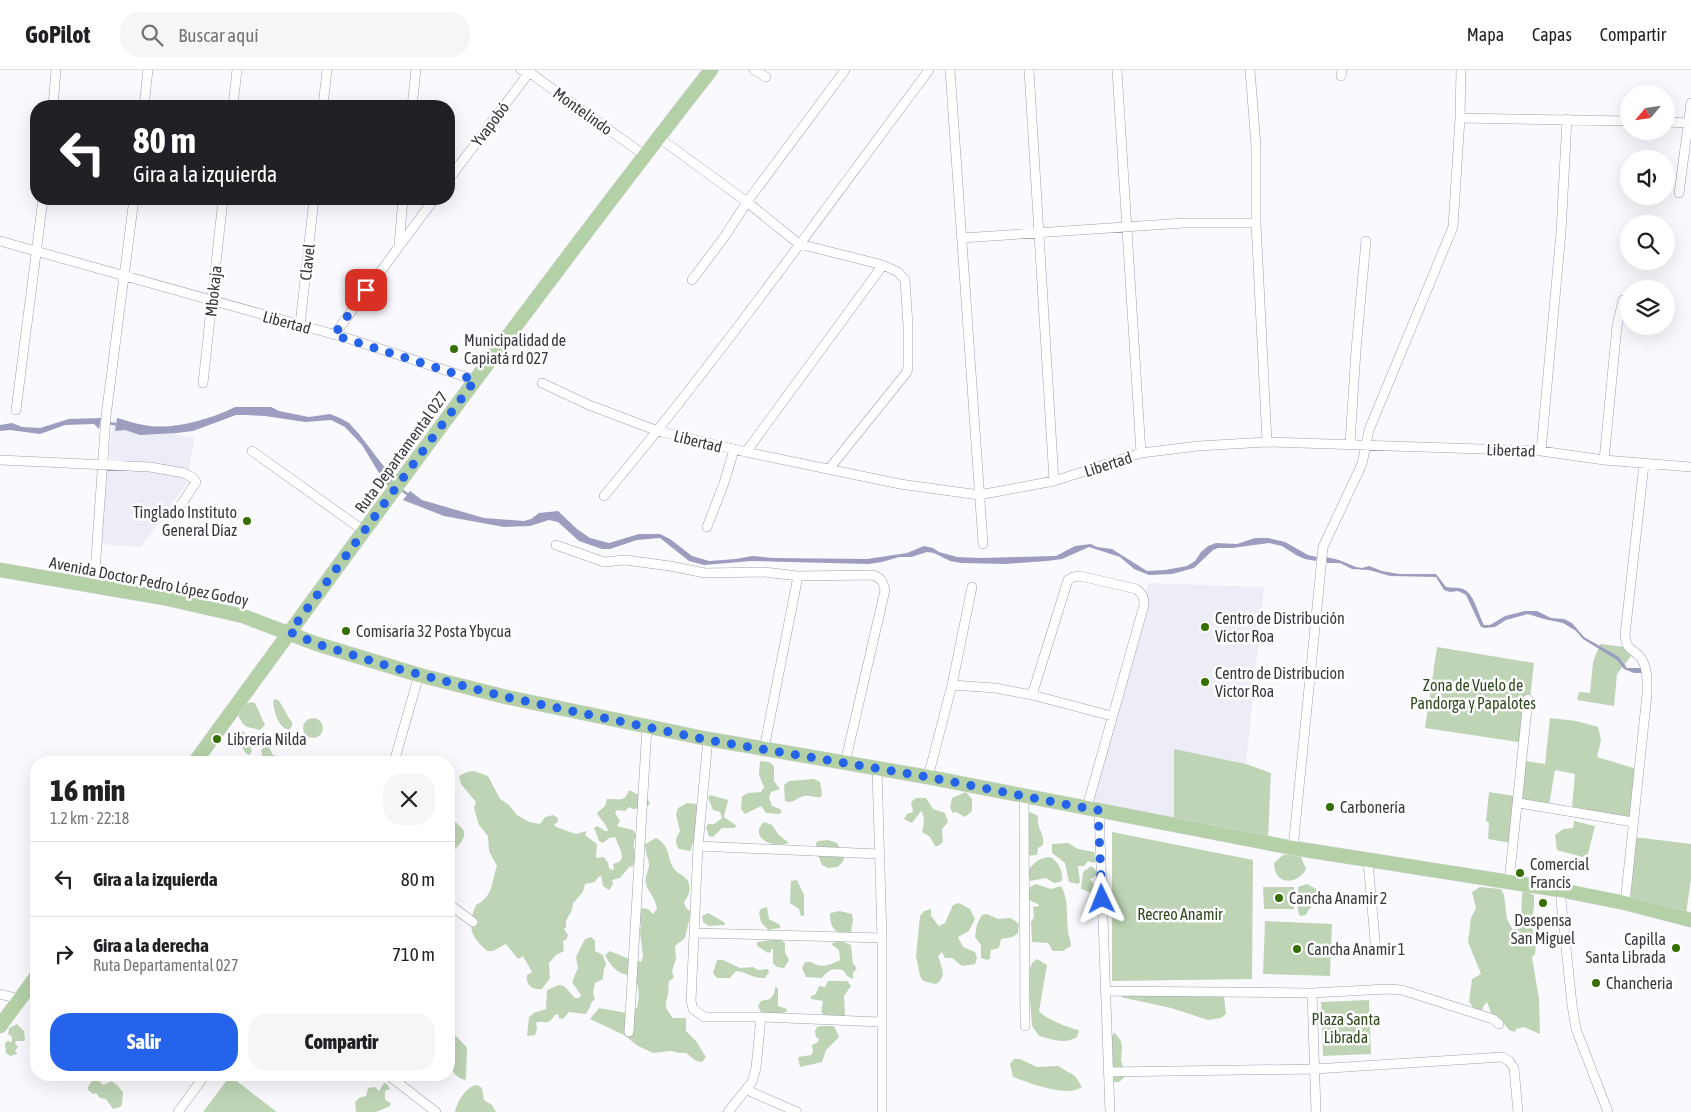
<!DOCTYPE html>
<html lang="es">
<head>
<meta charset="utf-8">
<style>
	:root { --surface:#fff; --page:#f6f6f6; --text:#202124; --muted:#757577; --line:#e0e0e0; --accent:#2563eb }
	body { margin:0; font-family:"Asap Condensed",sans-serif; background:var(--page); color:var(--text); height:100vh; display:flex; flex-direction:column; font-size:19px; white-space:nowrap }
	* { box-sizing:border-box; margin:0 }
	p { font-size:16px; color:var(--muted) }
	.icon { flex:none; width:28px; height:28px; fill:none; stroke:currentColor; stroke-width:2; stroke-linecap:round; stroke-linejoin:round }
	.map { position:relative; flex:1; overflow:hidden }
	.details { position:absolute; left:30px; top:686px; width:425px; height:325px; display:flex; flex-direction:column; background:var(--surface); border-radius:20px; box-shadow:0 5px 20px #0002 }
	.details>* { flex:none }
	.banner { position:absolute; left:30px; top:30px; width:425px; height:105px; border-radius:20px; box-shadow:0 5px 20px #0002; background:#202124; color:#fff; overflow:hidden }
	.needle { width:32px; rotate:241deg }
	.buttons { position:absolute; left:1620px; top:15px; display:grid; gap:10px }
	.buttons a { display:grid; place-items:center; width:55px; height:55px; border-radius:50%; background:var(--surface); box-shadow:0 5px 20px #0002; font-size:25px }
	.pin { position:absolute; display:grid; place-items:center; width:42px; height:42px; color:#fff; margin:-21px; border-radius:10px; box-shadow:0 2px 8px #0006 }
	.me { position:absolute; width:55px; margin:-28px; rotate:358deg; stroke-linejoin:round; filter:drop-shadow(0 0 4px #0008) }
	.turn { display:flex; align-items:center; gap:18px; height:105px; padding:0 20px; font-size:22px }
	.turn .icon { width:65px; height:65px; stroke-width:2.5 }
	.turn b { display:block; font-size:35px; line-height:42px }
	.round { display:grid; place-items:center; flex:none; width:52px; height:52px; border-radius:20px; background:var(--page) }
	.head { display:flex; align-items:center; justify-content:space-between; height:85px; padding:0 20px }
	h1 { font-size:30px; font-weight:800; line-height:38px }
	.cta { display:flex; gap:10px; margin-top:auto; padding:10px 20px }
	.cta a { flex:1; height:58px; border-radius:20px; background:var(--accent); color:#fff; font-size:20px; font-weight:800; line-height:58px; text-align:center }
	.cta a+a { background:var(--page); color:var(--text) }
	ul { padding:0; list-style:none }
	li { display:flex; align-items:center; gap:15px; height:75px; padding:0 20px; border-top:1px solid var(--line) }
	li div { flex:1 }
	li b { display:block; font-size:19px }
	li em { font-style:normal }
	header { display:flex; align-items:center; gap:30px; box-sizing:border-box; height:70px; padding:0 25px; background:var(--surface); border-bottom:1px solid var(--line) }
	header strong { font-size:24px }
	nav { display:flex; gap:28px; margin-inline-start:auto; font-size:18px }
	.search { width:350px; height:45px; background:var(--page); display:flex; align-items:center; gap:12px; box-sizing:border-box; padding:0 18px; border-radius:20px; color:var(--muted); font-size:19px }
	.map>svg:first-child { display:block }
</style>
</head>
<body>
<header>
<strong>GoPilot</strong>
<div class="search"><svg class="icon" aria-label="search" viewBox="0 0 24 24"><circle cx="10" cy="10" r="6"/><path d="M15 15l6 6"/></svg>Buscar aquí</div>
<nav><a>Mapa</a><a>Capas</a><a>Compartir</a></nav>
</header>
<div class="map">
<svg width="1691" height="1042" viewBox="0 0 1691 1042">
	<rect width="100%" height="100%" fill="#fafafe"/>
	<!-- built -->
	<path fill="#ededf7" d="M113 350 194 368 189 404 191 408 141 477 99 474Z
		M1148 513 1264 517 1246 694 1174 679V750L1090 737Z"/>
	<!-- green -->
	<path fill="#bed4b5" d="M1600 574 1625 577 1631 586 1617 604 1614 636 1577 630 1579 622 1590 623 1593 592Z
		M1437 577 1534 593 1525 673 1425 658Z
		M277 629C284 636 286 645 292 652V656L289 660C277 657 274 640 273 630Z
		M251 632 255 633 265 655 260 660C247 656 245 660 238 645L246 634Z
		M1550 648 1576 651 1598 657 1601 670 1597 687 1637 699 1631 750 1572 737 1575 704 1555 700 1549 735 1520 730 1526 691 1545 694Z
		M303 658a10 10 0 1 1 20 0a10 10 0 1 1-20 0Z
		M241 661 245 663 246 672 250 674 252 682 249 685C244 683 245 680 241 677 237 672 234 673 233 665Z
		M266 676 269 677 273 685 282 688 286 692H264L261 680Z
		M1174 679 1246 694 1271 703 1268 770 1174 750Z
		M760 691 769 692 774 696V711L780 719 771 722 769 727 772 736 780 739 782 742 779 744 766 743 761 736 745 744 741 739 742 726 748 723 761 722 764 717 759 705Z
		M474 701 488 706 500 729 509 735 517 745 529 752 540 754 545 747 553 745 558 748V751L554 755 556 757 576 764 587 761 585 765 597 774 596 787 598 788 604 787 608 793 609 798 612 800H614L613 794 619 792 622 788 621 781 615 767 609 768 603 773 599 771 594 758 597 756 605 761H608C606 752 600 750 597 743L605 736 607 729C619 728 624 734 629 720L647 729 650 733 647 737 633 739 629 737 625 741 617 740 615 743 620 751 617 756 633 760 636 765C635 769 633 773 634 777 635 786 637 789 632 797L630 796 620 808 612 810 613 814 609 820 603 816 601 806 598 807 595 812 585 814 583 822 573 833 572 840 566 851V857L564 859 568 865 567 869 563 871 564 881 556 885 549 893 550 908 542 919C532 921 525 914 527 905L532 902 523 886 518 889 506 874 493 881H487C470 866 467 856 476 835 494 826 491 812 497 796L489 781 488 766 479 755 474 738 476 732 461 714 459 706 467 702Z
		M814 709 820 712 822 724 821 727C816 728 810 725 804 726 796 728 793 734 785 731L784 715 789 711Z
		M966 722 972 729V741L965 747 956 742 953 743 950 738 952 728Z
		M1489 722 1515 726 1511 773 1488 769 1489 753 1486 751Z
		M710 725 728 730 724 747 737 756 734 758H722L713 767 709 766 706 757 708 754H714L722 748 720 742 713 740 708 728Z
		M916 728H926L933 739 945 743 948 752 942 759 943 772 938 776H935L930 767 922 762C924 756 925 746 921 741L912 753 904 749 907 744 913 742 911 732Z
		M687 733 696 734 698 736 697 768 692 775 691 781 679 779C674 771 676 768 680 761L676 744 678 738Z
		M1030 742 1038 746C1036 757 1045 764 1043 775L1038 778 1037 785 1024 786 1023 753Z
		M449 749 454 750C457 754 463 758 464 762 466 769 456 779 451 782L449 781Z
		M1574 751 1595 756 1588 784 1582 787 1557 780 1555 765 1563 759 1573 758Z
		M764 752 772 755 779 765 789 773C772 779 748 767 764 752Z
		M1112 762 1253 790 1252 909 1112 911Z
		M1634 767 1691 774V809L1686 844 1628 831Z
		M656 768C672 776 666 791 676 801 681 805 687 807 689 814 691 821 688 827 684 832L686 838 691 842 685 868 675 876 676 889 672 901 674 908 669 911C668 916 669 920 668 924 665 937 664 936 673 948H686V961L696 971 706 987 702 992 696 991 686 983H679L671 981 653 983 638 976 624 965 590 949 599 938 627 943 637 938C639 929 641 913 632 907 629 904 624 905 621 903 614 900 608 891 605 885L610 881 629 889 635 888 641 892 643 886 640 862 641 855 639 843 642 838 648 839 653 844 657 839C655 826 649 824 646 814 644 807 649 801 649 794 648 787 645 782 645 774Z
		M828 770 837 773 843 784 844 790 838 797 828 798 822 795 817 783 816 773 818 771Z
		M1068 773 1078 779 1094 782 1096 791 1094 793 1088 791 1084 796H1078L1080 812 1078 814 1069 812 1065 793 1052 783V774Z
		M1290 784 1301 787 1306 799C1298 815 1274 816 1274 793L1283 785Z
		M1050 787C1058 791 1063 801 1062 810L1060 812 1054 813 1046 808 1030 811 1028 801C1034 792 1039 788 1050 787Z
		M1091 796 1095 799 1097 805 1090 809 1097 819 1095 824 1081 819 1083 802Z
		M797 810 804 825V846H801L799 839 790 833 791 811Z
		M1036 814 1051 819 1061 816C1069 830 1066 845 1068 860 1068 866 1071 870 1071 876L1063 881H1053L1048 873 1032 872 1031 852 1034 847 1033 837 1039 836 1038 834 1029 830 1028 823 1030 817Z
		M1307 814C1316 820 1324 819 1327 831L1323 835C1315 833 1309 837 1306 845L1300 846C1295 837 1299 827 1298 817Z
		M1263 817H1294V839H1264Z
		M1480 817 1501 819 1504 825 1507 849 1513 860 1520 858C1523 845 1520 833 1523 820L1534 825V837L1531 852 1536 874 1535 884 1532 887 1539 929 1540 964 1524 957 1516 959 1515 962 1509 960 1497 945H1492L1487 932 1483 937 1482 941 1474 939 1469 931 1472 909 1481 904 1468 872 1471 848 1476 838 1472 822Z
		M959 833 970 839 975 849 969 861 958 867 963 877 975 882 977 888 975 894 962 896 952 888H945L942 882 938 886C942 898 947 907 936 914L923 911 920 906 916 886 920 846 924 841 931 839V846L939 856 945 853 953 835Z
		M767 837 769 849 780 855V858L768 860 761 852 759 842 761 839Z
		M840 841 852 844 853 850 851 863 841 865C832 858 830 855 830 843Z
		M708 843 724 852 725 855 709 856 703 852 702 846Z
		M987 844 998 849 1011 848 1019 854 1018 863 1013 867 1001 869 999 878 991 880 990 889 987 890 981 888V875L975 867 977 854 982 845Z
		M1265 851 1332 854 1330 906 1263 904Z
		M591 867 595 871V881L603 885 606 895 604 899 603 909 595 913 593 923 595 929 591 933 590 937 586 944 569 942 563 949 559 948 558 944 555 945C546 958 546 949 536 953L537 959 535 965 527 966 529 947 534 943 546 939 547 920 559 915 564 916 575 928H579L581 925 572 912 578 898 576 887 585 869Z
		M780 869 785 873V882L789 890 784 898 777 897 773 893V879H771V882L768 883 757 876V872Z
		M839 870 851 875 853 894 857 898 853 903V909L847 906 843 900C832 898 829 899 822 908L806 907 802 898 805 892H811C822 899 829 895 840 890L839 880 831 874Z
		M1037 889 1047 895 1039 941C1046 949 1068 958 1079 960L1077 967C1064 975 1052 969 1039 966L1032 956 1029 917 1030 899 1032 893Z
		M717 890H723L740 898 753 897 758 900 768 899 769 902 765 908C752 909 748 902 736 901L730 908H717L713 903Z
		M828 911H847L851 916 844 926 845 945 834 951 828 949 821 942 823 931 811 929V926L816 924 819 916 825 917Z
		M775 917 778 918V936L787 939 786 942 773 945 761 942 758 936 761 931 770 929 774 924Z
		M1186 922 1204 927 1224 926 1226 944 1221 948 1208 950 1171 938 1120 927 1128 924Z
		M1369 930 1371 984 1323 986 1321 932Z
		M17 954 24 961 25 970 24 971H16L15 973 18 977 15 981 17 984 10 986 6 983 5 974 7 971 12 972V967L8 964 9 958Z
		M820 956H834L839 967 826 980 822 992 800 997 798 987 811 985 813 982 812 975 818 972 819 969 816 967 815 961 817 957Z
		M449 958 467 978 466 1007 465 1010C445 1006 446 973 449 958Z
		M1114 962 1121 971 1122 978 1121 990 1124 1002V1008L1119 1012H1113L1109 974Z
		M1014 989H1020L1037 997 1058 996 1075 1006 1082 1017C1066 1028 1030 1013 1013 1007L1010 994Z
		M230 1006 277 1042H203Z
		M93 1009 99 1010 103 1015 111 1011 117 1015 123 1022 122 1035 120 1037 113 1039 106 1029 100 1028 96 1023 93 1024 88 1020V1017Z
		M384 1013 387 1014 390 1019 385 1021V1030L391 1033 390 1036 376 1042H356L355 1032 359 1028 366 1026 368 1018 375 1017 379 1021Z
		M477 1015 482 1018 484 1030 492 1035 496 1042H455C457 1032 466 1016 477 1015Z"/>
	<!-- water -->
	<path fill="#9c9dbf" d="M235 337H271L279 341 309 347 330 344 340 348 349 353 359 364 395 411 389 417 382 408 362 375 345 357 331 350 305 352 265 346 244 345H236L193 361 177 363 140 365 125 360 115 361 117 348C126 350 135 354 144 355 171 361 211 349 235 337Z
		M101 348 99 359 94 354 65 355 40 364 10 360 0 361V355L12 353 22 357 40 358 69 349Z
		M410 421 422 430 484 448 524 451 531 449 539 443 558 441 577 459 590 468 609 473 639 464H660L670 469 692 486 709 491 736 489 752 486 774 488 867 489 907 483 924 476 933 478 939 482 957 487 980 488 1056 486 1075 476 1091 474 1097 477 1112 479 1147 501 1165 500 1187 496 1195 491 1201 482 1208 476 1216 473 1237 474 1255 468H1268L1285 472 1308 485 1317 487 1316 491 1305 489 1296 485 1282 476 1269 473 1232 478H1218L1213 480 1194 498 1172 504 1149 505 1134 499 1120 487 1089 477 1062 489 1047 491 1006 494 961 493 950 491 934 483 927 482 911 487H899L882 492 868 494 751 491 704 495 689 491 660 468 637 470 610 479H602L579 471 558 452 549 450 530 456 504 457 444 446 403 430Z
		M1326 487 1339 490 1356 497 1362 498 1369 496 1382 501 1399 504H1436L1446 517C1452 518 1458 517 1463 519 1474 523 1479 546 1484 555H1490L1505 546 1525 541H1537L1551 548 1564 549 1572 553 1584 567 1619 587 1627 598H1642L1644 603H1634L1624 599 1617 590 1583 569 1576 561 1563 553 1544 549 1528 544 1506 550 1495 557 1485 558 1481 557 1466 525 1458 521 1450 522 1444 520 1436 507 1390 506 1369 500 1352 499 1340 493H1327Z"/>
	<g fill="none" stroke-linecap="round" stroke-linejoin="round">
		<!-- stream -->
		<path stroke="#9c9dbf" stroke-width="2.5" d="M108 353 120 355
			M403 421 410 426"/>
		<!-- minor casing -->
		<g stroke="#9fa0b0" stroke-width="10">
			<path id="minor" d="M521 0 529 2 644 85
				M754 0 766 7
				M950 0 983 474
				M1029 0 1054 411
				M1117 0 1141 383
				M1250 0 1256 76V153L1267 372
				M1341 6 1342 0
				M53 36 56 0
				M144 36 148 0
				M233 36 237 0
				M323 36 327 0
				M412 36 416 0
				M1460 48 1629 51
				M1666 52 1688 53
				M658 67 747 132 799 174 883 195 898 202 905 210 908 255V297L907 302 829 399
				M449 109 531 0
				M1679 123 1691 33
				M962 168 1184 153H1256
				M0 171 347 268 475 310
				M399 175 403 129
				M692 210 725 166 747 132 845 0
				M300 255 314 129
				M334 265 434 129
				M203 313 223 129
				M542 313 589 335 658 361 746 382 900 414 979 425 1054 411 1141 383 1198 376 1267 372 1541 381 1604 390 1691 397
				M16 340 43 129
				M1350 373 1356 280 1366 171
				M252 381 364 461
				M1541 381 1561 162 1567 49
				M746 382 883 195
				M0 390 150 397 184 403 193 408 196 412 181 435
				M1604 390 1617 256 1623 230
				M604 426C718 289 822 143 929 0
				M707 457 724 413 734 380
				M556 475 604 492 625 490 670 496 705 503 764 502 798 506 873 505C881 508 883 511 885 520L845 693
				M94 516 106 346 134 129
				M952 615 972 517
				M1032 625 1068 510 1073 507 1080 506 1136 519C1142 523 1144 527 1144 535L1087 737
				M708 669 698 776 691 931 693 939 704 947H761L881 952
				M764 679 798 506
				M394 692 419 605
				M877 698 882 868V1042
				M928 707 952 615 995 618 1032 625 1112 646
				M1024 725 1025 956
				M1519 733 1633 752
				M1099 740 1110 1042
				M698 776 879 784
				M1293 778 1323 477 1362 394 1369 360 1453 157 1460 48 1461 0
				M1368 791 1376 882
				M1509 812 1528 629
				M1560 820 1572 935 1576 959 1608 1042
				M1625 833 1647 624C1647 613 1648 598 1641 588 1633 577 1627 583 1625 565L1644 394
				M449 834 473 852
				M695 863 882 868
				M1105 921 1312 923 1387 919 1402 920 1493 949 1499 954
				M1312 923 1316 1042
				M0 924 20 929
				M629 962 647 656
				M1108 1002 1315 999 1502 987 1509 991 1514 998 1518 1042
				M388 1005 436 1042
				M747 1020 797 1042
				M178 1042 205 1005
				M728 1042 752 1012 756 998 761 947"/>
		</g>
		<!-- primary casing -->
		<g stroke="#d7d7d9" stroke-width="15">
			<path id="primary" d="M0 500 164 528 243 546 317 574 419 605 506 627 708 669 928 707 1293 778 1560 820 1625 833 1691 850
				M195 692C364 460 534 227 711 0
				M0 956 36 907"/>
		</g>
		<!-- minor -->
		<use href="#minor" stroke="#fff" stroke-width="9"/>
		<!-- primary -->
		<use href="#primary" stroke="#b3d0a6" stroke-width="14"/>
	</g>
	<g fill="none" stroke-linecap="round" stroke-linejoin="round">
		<!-- route -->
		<path stroke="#2563eb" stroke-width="9" stroke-dasharray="0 16.2" d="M366 220 334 265 475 310 290 562 317 574 395 598 506 627 708 670 928 707 1069 735 1098 740 1102 829"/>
	</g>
	<!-- markers -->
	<g fill="#346f00" stroke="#fff" stroke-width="2">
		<circle cx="454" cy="279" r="5"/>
		<circle cx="247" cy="451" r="5"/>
		<circle cx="1205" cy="557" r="5"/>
		<circle cx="346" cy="561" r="5"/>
		<circle cx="1205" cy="612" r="5"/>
		<circle cx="217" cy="669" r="5"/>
		<circle cx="1330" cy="737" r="5"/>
		<circle cx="1520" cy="803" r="5"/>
		<circle cx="1279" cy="828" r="5"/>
		<circle cx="1543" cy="833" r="5"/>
		<circle cx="1676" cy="878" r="5"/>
		<circle cx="1297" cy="879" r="5"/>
		<circle cx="1596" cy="913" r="5"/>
	</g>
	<g text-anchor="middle" stroke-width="5" stroke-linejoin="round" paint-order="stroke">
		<!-- street labels -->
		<g font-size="16" fill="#38383f" stroke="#fff">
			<text transform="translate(583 41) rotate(36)" y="6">Montelindo</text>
			<text transform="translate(490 54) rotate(-53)" y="6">Yvapobó</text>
			<text transform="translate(307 192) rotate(-84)" y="6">Clavel</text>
			<text transform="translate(213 221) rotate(-84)" y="6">Mbokaja</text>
			<text transform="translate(287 252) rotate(15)" y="6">Libertad</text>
			<text transform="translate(698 371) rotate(14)" y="6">Libertad</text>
			<text transform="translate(1511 380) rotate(2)" y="6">Libertad</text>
			<text transform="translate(401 382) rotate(-54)" y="6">Ruta Departamental 027</text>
			<text transform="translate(1108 394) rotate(-18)" y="6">Libertad</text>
			<text transform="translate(149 511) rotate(11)" y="6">Avenida Doctor Pedro López Godoy</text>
		</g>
		<!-- poi labels -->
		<g font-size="16" fill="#38383f" stroke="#fff" text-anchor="start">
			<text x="464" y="276">Municipalidad de<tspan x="464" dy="18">Capiatá rd 027</tspan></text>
			<text x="237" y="448" text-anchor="end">Tinglado Instituto<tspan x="237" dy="18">General Díaz</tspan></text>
			<text x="1215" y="554">Centro de Distribución<tspan x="1215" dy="18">Víctor Roa</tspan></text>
			<text x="356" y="567">Comisaría 32 Posta Ybycua</text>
			<text x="1215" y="609">Centro de Distribucion<tspan x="1215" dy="18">Victor Roa</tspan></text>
			<text x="227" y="675">Librería Nilda</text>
			<text x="1340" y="743">Carbonería</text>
			<text x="1530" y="800">Comercial<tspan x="1530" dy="18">Francis</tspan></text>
			<text x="1289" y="834">Cancha Anamir 2</text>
			<text x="1543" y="856" text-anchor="middle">Despensa<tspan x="1543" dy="18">San Miguel</tspan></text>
			<text x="1666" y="875" text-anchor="end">Capilla<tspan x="1666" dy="18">Santa Librada</tspan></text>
			<text x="1307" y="885">Cancha Anamir 1</text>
			<text x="1606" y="919">Chancheria</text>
		</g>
		<!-- park labels -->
		<g font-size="16" fill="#2e4b1e" stroke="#fff">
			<text x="1473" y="621">Zona de Vuelo de<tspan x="1473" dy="18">Pandorga y Papalotes</tspan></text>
			<text x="1180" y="850">Recreo Anamir</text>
			<text x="1346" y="955">Plaza Santa<tspan x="1346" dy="18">Librada</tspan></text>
		</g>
	</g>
</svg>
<div class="buttons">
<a><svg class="needle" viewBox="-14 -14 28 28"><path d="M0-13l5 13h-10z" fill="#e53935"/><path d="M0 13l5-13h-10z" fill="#757577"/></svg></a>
<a><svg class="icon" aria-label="sound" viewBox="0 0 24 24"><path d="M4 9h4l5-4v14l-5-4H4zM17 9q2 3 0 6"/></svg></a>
<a><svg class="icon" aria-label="search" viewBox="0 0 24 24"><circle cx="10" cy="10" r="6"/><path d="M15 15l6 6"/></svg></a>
<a><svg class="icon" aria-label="layers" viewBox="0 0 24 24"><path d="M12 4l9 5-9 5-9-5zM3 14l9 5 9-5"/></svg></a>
</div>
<div class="pin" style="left:366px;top:220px;background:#d93025"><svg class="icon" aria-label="arrive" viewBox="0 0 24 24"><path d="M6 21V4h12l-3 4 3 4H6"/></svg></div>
<svg class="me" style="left:1102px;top:829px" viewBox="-20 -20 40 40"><path d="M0-17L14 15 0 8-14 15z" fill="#2563eb" stroke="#fff" stroke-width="4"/></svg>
<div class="banner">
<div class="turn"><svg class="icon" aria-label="left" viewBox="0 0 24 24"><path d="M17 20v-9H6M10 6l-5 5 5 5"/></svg><div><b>80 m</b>Gira a la izquierda</div></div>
</div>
<section class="details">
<div class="head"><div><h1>16 min</h1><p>1.2 km · 22:18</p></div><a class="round"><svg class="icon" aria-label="close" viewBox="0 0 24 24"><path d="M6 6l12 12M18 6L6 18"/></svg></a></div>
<ul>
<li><svg class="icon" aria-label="left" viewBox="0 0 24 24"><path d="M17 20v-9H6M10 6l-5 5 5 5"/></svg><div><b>Gira a la izquierda</b></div><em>80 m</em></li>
<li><svg class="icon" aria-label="right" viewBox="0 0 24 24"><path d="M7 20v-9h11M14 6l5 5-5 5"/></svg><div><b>Gira a la derecha</b><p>Ruta Departamental 027</p></div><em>710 m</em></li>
</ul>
<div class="cta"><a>Salir</a><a>Compartir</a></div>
</section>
</div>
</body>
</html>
